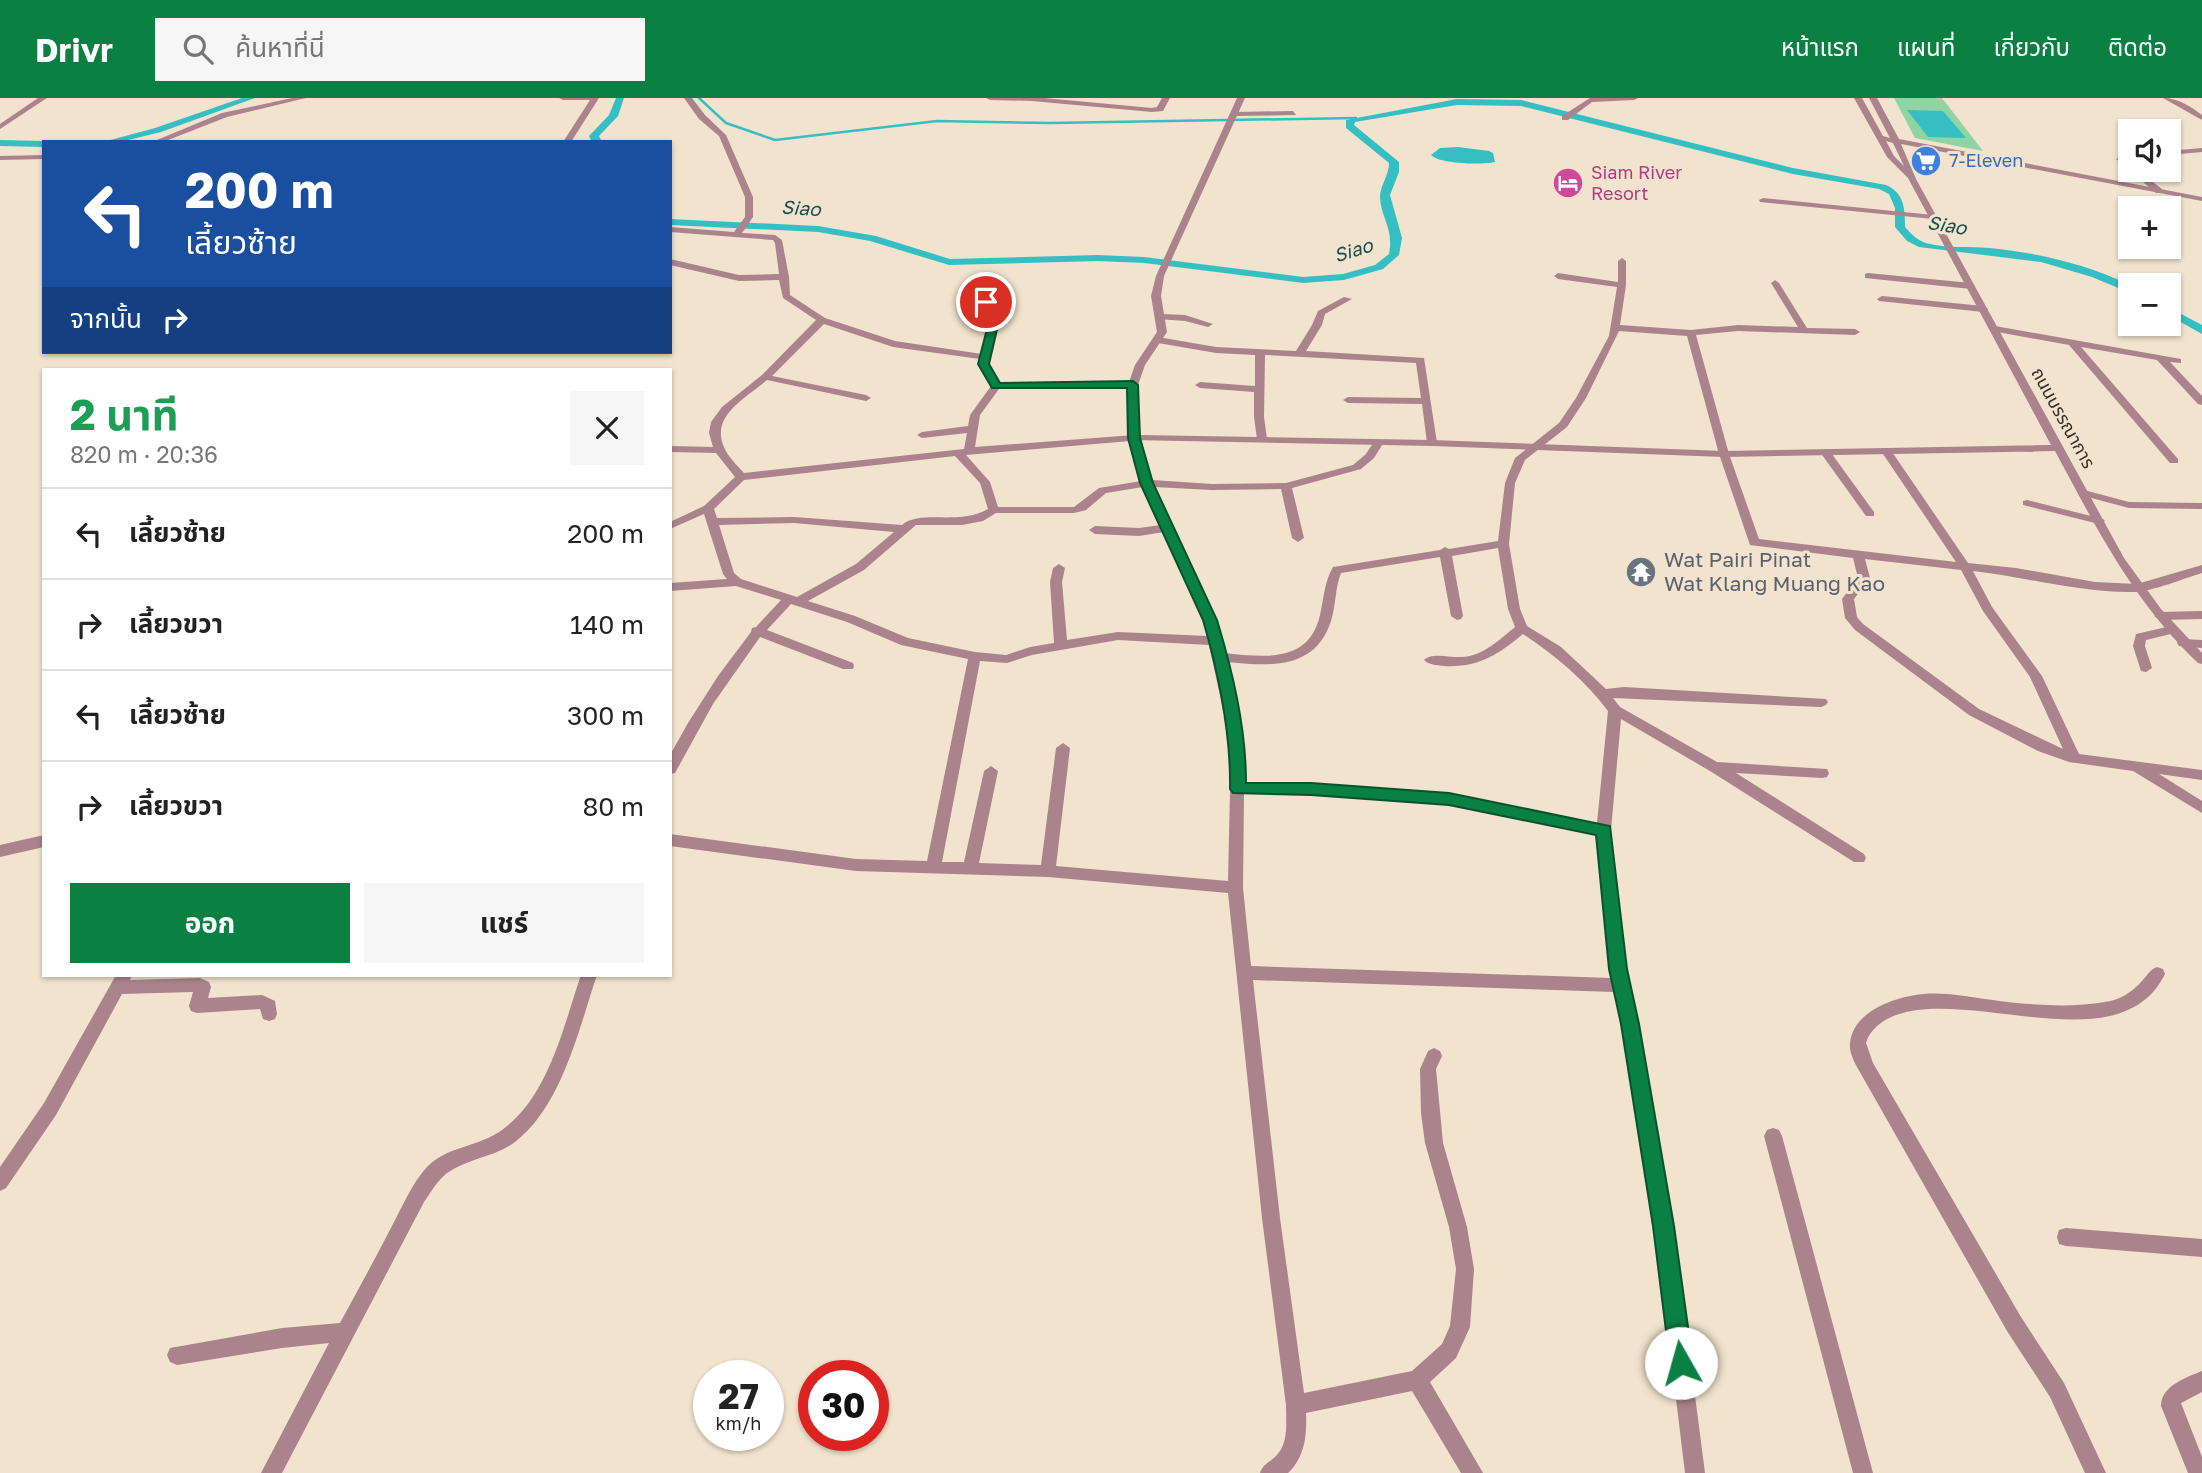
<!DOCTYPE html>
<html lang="th">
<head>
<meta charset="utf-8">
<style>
	:root { --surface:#fff; --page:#f6f6f6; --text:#222; --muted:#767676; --line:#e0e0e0; --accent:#0b8043 }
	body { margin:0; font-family:"Golos Text","Noto Sans Thai",sans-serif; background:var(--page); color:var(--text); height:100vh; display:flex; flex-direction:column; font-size:26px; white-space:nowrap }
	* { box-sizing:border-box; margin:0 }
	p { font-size:23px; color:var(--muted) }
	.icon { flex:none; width:38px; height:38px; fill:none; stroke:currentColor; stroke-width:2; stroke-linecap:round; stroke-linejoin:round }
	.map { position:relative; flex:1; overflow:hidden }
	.side { position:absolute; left:42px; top:270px; width:630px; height:609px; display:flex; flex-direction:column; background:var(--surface); border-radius:0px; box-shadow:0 2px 5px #0004 }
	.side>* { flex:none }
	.top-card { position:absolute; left:42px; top:42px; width:630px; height:214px; border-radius:0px; box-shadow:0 2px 5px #0004; background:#1a4fa0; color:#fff; overflow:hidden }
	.controls { position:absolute; left:2118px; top:21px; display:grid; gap:14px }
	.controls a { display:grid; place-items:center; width:63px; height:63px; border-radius:0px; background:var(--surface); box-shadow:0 2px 5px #0004; font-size:35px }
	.speed { position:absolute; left:693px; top:1262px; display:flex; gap:14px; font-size:35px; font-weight:700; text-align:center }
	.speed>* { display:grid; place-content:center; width:91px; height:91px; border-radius:50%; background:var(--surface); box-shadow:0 2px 5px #0004; line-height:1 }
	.speed small { font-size:18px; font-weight:400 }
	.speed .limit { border:10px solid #d22; background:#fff; color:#111 }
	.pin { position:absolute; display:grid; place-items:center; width:60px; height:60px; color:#fff; margin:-30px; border:4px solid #fff; border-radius:50%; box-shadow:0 2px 7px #0007 }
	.me { position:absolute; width:77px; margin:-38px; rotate:353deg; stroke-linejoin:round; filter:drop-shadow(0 0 5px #0008) }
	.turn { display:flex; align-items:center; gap:24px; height:147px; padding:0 28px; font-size:32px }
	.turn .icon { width:91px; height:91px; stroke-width:2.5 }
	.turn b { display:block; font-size:49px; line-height:60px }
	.then { display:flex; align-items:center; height:66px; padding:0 28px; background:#0003; gap:14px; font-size:26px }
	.round { display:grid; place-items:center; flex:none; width:74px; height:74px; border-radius:0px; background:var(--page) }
	.head { display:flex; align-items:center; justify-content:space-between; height:119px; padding:0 28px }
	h1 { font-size:42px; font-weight:700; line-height:52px; color:#1e9e55 }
	.cta { display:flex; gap:14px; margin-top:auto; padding:14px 28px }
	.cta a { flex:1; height:80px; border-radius:0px; background:var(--accent); color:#fff; font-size:28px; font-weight:700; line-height:80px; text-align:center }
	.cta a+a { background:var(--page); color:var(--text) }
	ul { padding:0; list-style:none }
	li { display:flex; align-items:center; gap:21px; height:91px; padding:0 28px; border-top:2px solid var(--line) }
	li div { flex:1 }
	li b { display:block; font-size:26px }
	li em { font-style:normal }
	header { display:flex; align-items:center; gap:42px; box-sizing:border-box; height:98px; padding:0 35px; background:var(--accent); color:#fff }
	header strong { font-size:33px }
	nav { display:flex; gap:38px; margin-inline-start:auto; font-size:24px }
	.search { width:490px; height:63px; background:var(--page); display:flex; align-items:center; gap:18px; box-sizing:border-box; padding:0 24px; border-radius:0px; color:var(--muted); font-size:26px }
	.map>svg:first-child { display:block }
</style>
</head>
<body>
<header>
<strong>Drivr</strong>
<div class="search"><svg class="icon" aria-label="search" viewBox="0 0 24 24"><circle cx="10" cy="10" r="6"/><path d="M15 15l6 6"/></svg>ค้นหาที่นี่</div>
<nav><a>หน้าแรก</a><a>แผนที่</a><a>เกี่ยวกับ</a><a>ติดต่อ</a></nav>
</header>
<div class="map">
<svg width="2202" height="1375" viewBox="0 0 2202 1375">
	<rect width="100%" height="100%" fill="#f1e3cd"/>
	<!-- green -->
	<path fill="#90d4a4" d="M1894 0H1942L1983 53 1915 40Z"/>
	<!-- water -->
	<path fill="#36bfc2" d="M1907 12 1943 13 1966 40 1928 39Z
		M1458 49 1489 53 1493 55 1495 64C1482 67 1439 66 1431 57L1440 50Z"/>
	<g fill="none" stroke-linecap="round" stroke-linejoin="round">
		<!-- stream -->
		<path stroke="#36bfc2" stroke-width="2.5" d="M699 0 726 25 775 42 937 23 1050 25 1356 20"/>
		<!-- canal -->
		<path fill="#36bfc2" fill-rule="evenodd" d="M242 0H255L161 34 120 44H103L155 30Z
			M616 0H624L618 18 599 38 602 44H592L589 38 609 17Z
			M1457 1 1521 2 1793 70 1886 87C1904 95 1905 110 1905 129 1911 136 1917 142 1926 145 1946 151 1970 148 1990 150 2039 155 2086 166 2130 187V195L2092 179 2041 164 1919 149 1907 143 1895 129V110L1889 96 1879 91 1793 76 1521 8 1457 7 1355 24 1354 27 1399 64V74L1390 97 1402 140 1399 157 1383 171 1344 182 1303 185 1144 165 1098 163 949 167 870 143 818 134 670 127V121L818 128 876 138 950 161 1098 157 1144 159 1303 179 1343 176 1375 167 1389 156C1394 130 1381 121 1380 99 1380 88 1389 77 1389 65L1346 30V22Z
			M0 42 44 43 46 44H44V49L0 48Z
			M2168 209 2202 227V236L2168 217Z"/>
		<!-- minor -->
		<path fill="#ab838d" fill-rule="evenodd" d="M38 0H47L0 31V26Z
			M292 0H306L227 19 163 44H152L222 15Z
			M559 0H599L571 44H563L590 2H563Z
			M684 0H692L705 17 726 37 753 99V119L742 135 775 137 782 142 789 179 790 197 825 220 895 243 982 256 988 227 981 204 986 201 991 204 998 227 989 266 999 285 1133 284 1138 287 1133 290 999 291 980 317 975 349 1134 337 1139 340 1152 382 1212 386 1286 385 1353 367 1366 356 1375 342H1383L1384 344 1374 360 1361 371 1292 390 1304 440 1298 444 1292 440 1281 391 1212 392 1154 389 1216 522 1224 555C1263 559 1309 566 1320 517 1324 500 1324 485 1333 469L1440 452 1445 449 1449 451 1498 443 1505 385 1515 360 1559 325 1576 300 1609 238 1617 189 1558 181 1554 178 1558 175 1618 184V163L1622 160 1626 163V187L1620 227 1691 232 1738 227 1798 229 1771 185 1775 182 1779 185 1807 230 1855 231 1860 234 1855 237 1738 233 1696 237 1729 356 1759 441 1956 464 1881 353 1886 350 1890 351 1968 465 2016 470 2095 484 2137 486 2202 467V475C2182 481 2154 493 2134 494 2081 495 2026 479 1973 473L1992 509 2042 578 2079 656 2202 672V682L2159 676 2202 703V715L2133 673 2069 664 2038 653 1969 617 1855 532 1845 520 1842 501 1858 480 1853 460 1750 447 1719 356 1687 238 1619 233 1586 300 1567 329 1525 362 1515 385 1509 446 1520 511 1527 528 1561 549 1606 591 1624 589 1826 601 1828 604 1826 607 1821 609 1613 600 1620 609 1717 664 1827 671 1829 675 1827 679 1822 680 1736 675 1864 756 1866 760 1864 764H1854L1710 673 1621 621 1611 732 1618 808 1625 871 1638 926 1673 1128 1705 1375H1685L1655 1128 1622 926 1614 894 1253 882 1280 1120 1304 1295 1412 1273 1442 1246 1450 1228 1456 1171 1449 1129 1425 1045 1421 1015 1420 971 1428 953 1434 950 1440 953 1442 958 1436 971 1443 1045 1467 1129 1474 1171 1470 1229 1456 1260 1430 1284 1483 1375H1461L1412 1293 1306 1315C1307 1337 1305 1359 1288 1375H1260C1263 1366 1269 1365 1276 1358 1289 1345 1286 1324 1286 1307L1262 1120 1228 795 1048 779 856 773 670 748V736L856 761 927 763 968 561 901 547 847 524 791 506 767 532 853 565 854 568 853 571H843L760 539 713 606 675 675 670 676V657L688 625 718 578 751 534 752 530 756 529 781 502 736 488 670 493V485L727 481 723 476 704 416 670 431V424L704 408 735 379 716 355 670 354V348L713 349 709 335 711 324 722 309 762 277 816 222 783 200 779 182 739 183 670 167V161L739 177 779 176 775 145 773 142 670 134V129L734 134 745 119V99L719 38 699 21ZM824 226 893 249 980 261 979 266 991 288 970 317 968 328 922 334 917 337 922 340 967 335 964 351 744 375C737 367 728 359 724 349 710 318 746 300 767 282L866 303 871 300 866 297 772 278ZM1130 343 1141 383 1099 390 1074 409H998L990 384 966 357ZM955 358 980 385 988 411C959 428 921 411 902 427L794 419 717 420 714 411 744 382ZM1143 389 1161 427 1139 430 1095 428 1089 432 1095 436 1139 438 1164 434 1204 522 1207 538 1118 534 1067 542 1062 484 1065 470 1059 466 1053 470 1050 484 1054 545 1030 549 1006 557 975 554 908 540 855 518 808 503 864 472 916 427H962L983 423 996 415H1074L1086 412 1106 395ZM794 425 894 434 856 466 797 499 741 481 734 475 719 427ZM1498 450 1508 511 1515 529C1499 542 1483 558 1462 559 1450 560 1432 554 1424 562 1429 567 1436 567 1444 568 1477 570 1498 557 1523 536 1555 557 1585 582 1608 613L1597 725 1449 696 1311 686H1244L1245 648 1226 564C1268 568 1315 573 1331 523 1336 507 1335 490 1341 475L1440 459 1451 518 1457 522 1461 521 1463 518 1452 458ZM1865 461 1961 472 1983 513 2030 579 2063 651 1979 611 1863 526 1857 519 1854 501 1870 480ZM1118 542 1209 547 1231 648 1228 783 1056 768 1070 650 1063 645 1056 650 1041 767 979 765 998 673 991 668 984 673 964 764H942L980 563 1007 565 1032 557ZM1244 696H1311L1449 706 1597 736 1611 880 1251 868 1243 790Z
			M986 0H1044L1152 10 1157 9 1162 0H1170L1163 13 1152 14 1032 3 990 2Z
			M1590 0H1638L1634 2 1592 4 1568 22H1562V18Z
			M2163 0C2178 0 2190 8 2202 17V22Z
			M1293 13 1296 17 1234 18 1230 16 1234 14Z
			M2202 50V54L2168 57V53Z
			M2130 56V61L2126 62 2130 65V72H2137L2162 91V95H2156L2116 61Z
			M44 57V61L0 62V58Z
			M1763 100 1933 117 1937 119 1933 121 1760 104 1759 102Z
			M1868 175 1971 185 1975 188 1971 191 1865 180V176Z
			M1882 198 1983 208 1988 211 1983 214 1879 203 1877 201Z
			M1344 199 1352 201 1325 216 1322 227 1306 253 1424 260 1437 345 1436 347H1428L1427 345 1422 306 1348 305 1343 302 1348 299 1421 300 1416 265 1265 257 1264 319 1267 341 1262 344 1257 341 1254 319V294L1200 290 1195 287 1200 284 1255 288V257L1216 255 1158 245 1153 242 1158 239 1216 249 1296 253 1312 227 1318 213Z
			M1161 216 1185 217 1213 226 1208 229 1185 223 1158 221V217Z
			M1995 228 2181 261V265L2170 264 2202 298V307L2198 306 2157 262 2081 249 2178 361V365H2170L2069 247 1992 233V229Z
			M1825 351 1829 352 1874 414V418H1866L1820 354Z
			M2084 392 2129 404 2202 405V411L2129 410 2080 397 2078 395Z
			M2027 402 2103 421 2105 423 2099 426 2023 407V403Z
			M2202 513V521L2160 522 2154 518 2160 514Z
			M2171 528 2175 529 2177 532 2175 535 2146 542 2145 548 2152 570 2146 574 2141 573 2133 548 2136 536Z
			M2183 541 2202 542V550L2179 548 2177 545 2179 542Z
			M44 737V749L0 759V747Z
			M2157 869 2163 871 2165 876C2119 970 1960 883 1887 921 1877 927 1869 934 1866 945L1873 965 2021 1219 2064 1285 2106 1375H2085L2050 1299 2007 1233 1861 976C1856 967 1849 956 1850 946 1852 913 1897 898 1924 896 1949 894 1974 900 1999 903 2033 907 2071 910 2105 904 2120 902 2132 894 2142 883 2147 878 2149 872 2157 869Z
			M116 877H132L130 882 200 880 209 884 211 889 208 900 262 897 275 903 277 916 275 921 269 923 263 921 260 911 197 915 191 913 189 908 193 894 122 896 56 1017 6 1090 0 1093V1069L44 1005Z
			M581 877H597C579 930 562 1008 515 1044 495 1059 468 1060 447 1075 437 1083 431 1094 424 1104L282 1375H261L329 1245 282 1250 177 1267 170 1264 167 1257 170 1250 282 1230 340 1225C358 1192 376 1159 393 1126 403 1107 412 1086 426 1070 446 1048 479 1049 502 1032 549 998 563 929 581 877Z
			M1773 1030 1779 1032 1782 1038 1873 1375H1853L1764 1038 1767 1032Z
			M2066 1130 2202 1141V1159L2066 1148 2059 1146 2057 1139 2059 1132Z
			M2202 1273V1294L2181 1305 2202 1359V1375H2188L2161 1308C2161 1288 2185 1280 2202 1273Z"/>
		<!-- tertiary -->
		<path fill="#ab838d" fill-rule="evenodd" d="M1237 0H1245L1164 178 1161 198 1167 234 1145 267 1138 287 1139 337 1432 342 1724 353 2051 347 1908 80 1887 59 1854 0H1862L1883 38 1890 40 1869 0H1877L1899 41 2202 99V103L1901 46 1916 81 2124 460 2161 511 2202 555V566L2198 565C2133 503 2097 431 2055 353L1724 359 1432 348 1130 342 1128 287 1135 267 1157 234 1151 198 1156 178ZM1886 43 1893 45 1904 68 1894 58Z"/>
	</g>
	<!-- route -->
	<path fill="#0b8043" stroke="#07532c" stroke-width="2" d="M986 201 991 204 998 227 989 266 1000 285 1133 283 1138 287 1140 340 1153 385 1217 522C1233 575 1246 630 1246 685H1311L1449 695 1610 728 1627 871 1639 926 1674 1128 1693 1265 1689 1273 1681 1276 1673 1273 1670 1265 1653 1128 1621 926 1609 871 1596 737 1449 707 1311 697 1233 695 1230 691C1231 634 1219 577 1203 522L1140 385 1128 340 1127 290H992L978 266 988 227 981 204Z"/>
	<!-- icons -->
	<defs>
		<g id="supermarket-disc" transform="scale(1.575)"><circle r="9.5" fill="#3f7fe0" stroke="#f1e3cd"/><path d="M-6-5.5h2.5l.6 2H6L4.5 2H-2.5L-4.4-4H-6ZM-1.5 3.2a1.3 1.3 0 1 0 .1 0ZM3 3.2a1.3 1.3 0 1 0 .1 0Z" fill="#fff"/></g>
		<g id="hotel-disc" transform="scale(1.575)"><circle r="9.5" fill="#d1479c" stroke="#f1e3cd"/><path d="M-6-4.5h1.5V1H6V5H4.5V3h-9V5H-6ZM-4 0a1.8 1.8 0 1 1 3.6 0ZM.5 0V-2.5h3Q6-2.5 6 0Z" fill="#fff"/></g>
		<g id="temple-disc" transform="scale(1.575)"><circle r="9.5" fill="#6b7280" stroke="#f1e3cd"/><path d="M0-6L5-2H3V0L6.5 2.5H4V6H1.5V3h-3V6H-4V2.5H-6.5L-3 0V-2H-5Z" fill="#fff"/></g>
	</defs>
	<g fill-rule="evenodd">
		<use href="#supermarket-disc" x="1926" y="63"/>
		<use href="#hotel-disc" x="1568" y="85"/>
		<use href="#temple-disc" x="1641" y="474"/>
	</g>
	<g text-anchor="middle" stroke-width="6" stroke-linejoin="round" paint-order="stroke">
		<!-- far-shop labels -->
		<g font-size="18" fill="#366cbe" stroke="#f1e3cd" text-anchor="start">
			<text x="1949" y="69">7-Eleven</text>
		</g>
		<!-- far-hotel labels -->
		<g font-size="18" fill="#b23c85" stroke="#f1e3cd" text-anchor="start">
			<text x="1591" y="81">Siam River<tspan x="1591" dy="21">Resort</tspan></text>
		</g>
		<!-- far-street labels -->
		<g font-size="18" fill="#342e26" stroke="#f1e3cd">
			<text transform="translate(2063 320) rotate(61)" y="6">ถนนบรรณาการ</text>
		</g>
		<!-- far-water labels -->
		<g font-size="19" font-style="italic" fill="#185051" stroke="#f1e3cd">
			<text transform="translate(801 110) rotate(4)" y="7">Siao</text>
			<text transform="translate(1947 127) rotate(9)" y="7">Siao</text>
			<text transform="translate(1353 152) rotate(-17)" y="7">Siao</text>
		</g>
		<!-- worship labels -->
		<g font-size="21" fill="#5b616d" stroke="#f1e3cd" text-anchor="start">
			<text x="1664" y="469">Wat Pairi Pinat<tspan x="1664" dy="24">Wat Klang Muang Kao</tspan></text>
		</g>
	</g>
</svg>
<div class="controls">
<a><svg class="icon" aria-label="sound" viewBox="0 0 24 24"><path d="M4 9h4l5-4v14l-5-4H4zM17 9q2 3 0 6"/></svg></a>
<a>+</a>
<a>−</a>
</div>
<div class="speed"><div>27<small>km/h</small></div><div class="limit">30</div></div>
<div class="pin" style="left:986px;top:204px;background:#d93025"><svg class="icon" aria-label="arrive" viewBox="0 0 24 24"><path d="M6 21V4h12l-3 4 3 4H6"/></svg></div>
<svg class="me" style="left:1681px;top:1265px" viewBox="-20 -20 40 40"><circle r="19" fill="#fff"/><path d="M0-13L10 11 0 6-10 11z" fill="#0b8043"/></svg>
<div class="top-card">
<div class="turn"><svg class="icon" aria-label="left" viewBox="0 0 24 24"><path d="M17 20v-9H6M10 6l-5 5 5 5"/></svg><div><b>200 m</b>เลี้ยวซ้าย</div></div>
<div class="then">จากนั้น<svg class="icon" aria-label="right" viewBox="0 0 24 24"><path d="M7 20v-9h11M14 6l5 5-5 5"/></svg></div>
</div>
<section class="side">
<div class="head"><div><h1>2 นาที</h1><p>820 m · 20:36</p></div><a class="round"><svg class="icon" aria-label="close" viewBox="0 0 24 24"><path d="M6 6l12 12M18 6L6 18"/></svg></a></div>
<ul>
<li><svg class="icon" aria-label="left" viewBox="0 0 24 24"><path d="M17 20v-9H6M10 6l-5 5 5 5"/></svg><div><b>เลี้ยวซ้าย</b></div><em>200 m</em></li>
<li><svg class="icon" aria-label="right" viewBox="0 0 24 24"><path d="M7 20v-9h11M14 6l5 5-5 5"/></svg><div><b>เลี้ยวขวา</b></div><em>140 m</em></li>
<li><svg class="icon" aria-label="left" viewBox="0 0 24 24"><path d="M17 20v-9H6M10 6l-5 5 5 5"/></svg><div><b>เลี้ยวซ้าย</b></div><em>300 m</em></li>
<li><svg class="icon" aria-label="right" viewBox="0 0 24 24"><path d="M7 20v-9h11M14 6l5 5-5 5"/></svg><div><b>เลี้ยวขวา</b></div><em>80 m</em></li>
</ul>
<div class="cta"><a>ออก</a><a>แชร์</a></div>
</section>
</div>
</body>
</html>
